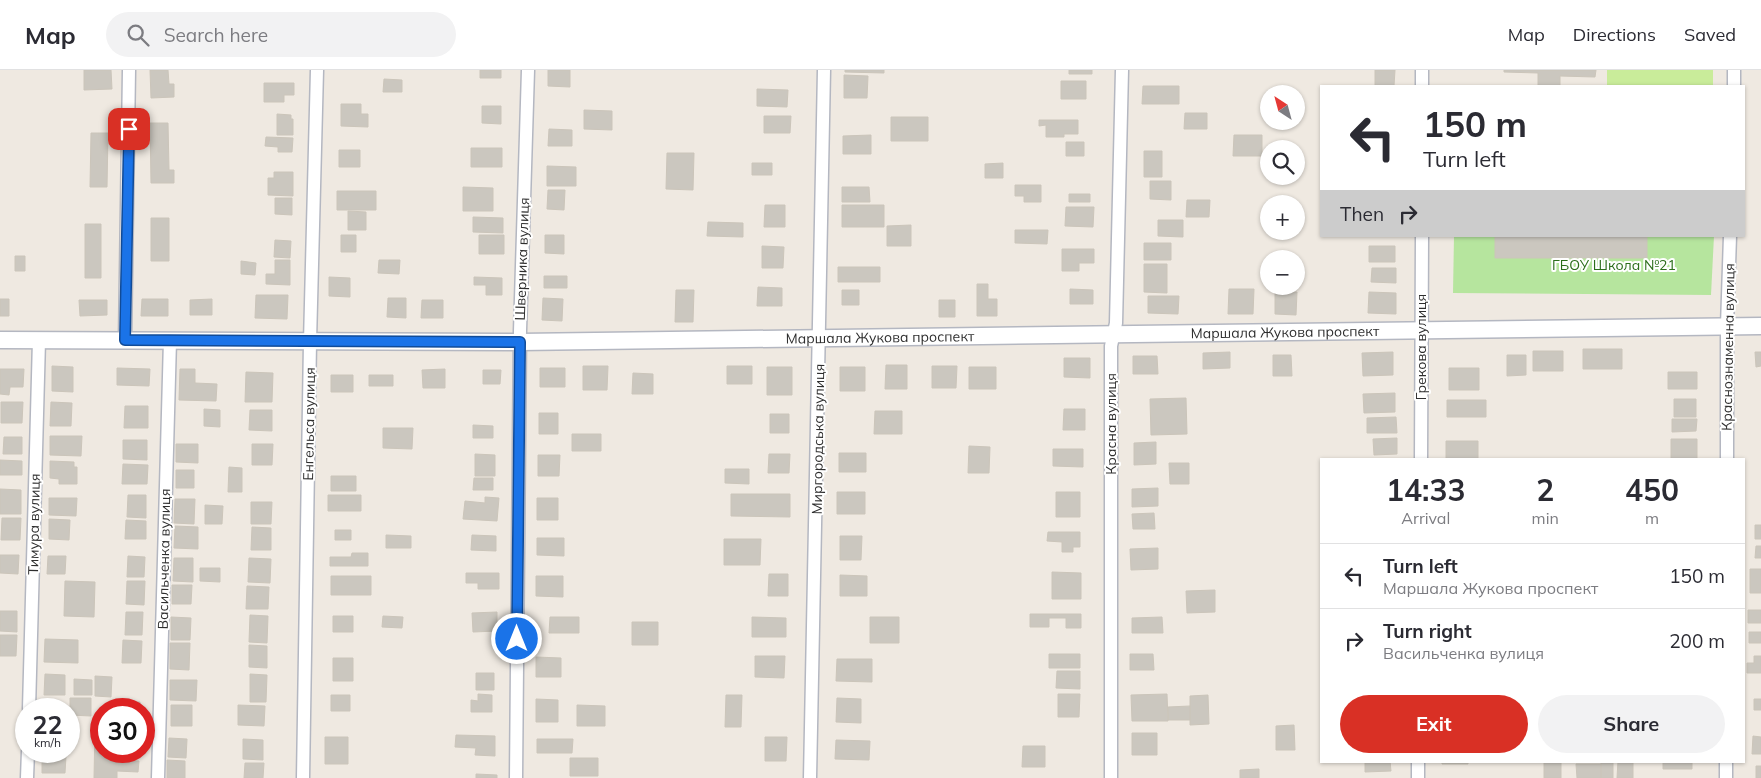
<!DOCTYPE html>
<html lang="en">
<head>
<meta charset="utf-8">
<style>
	:root { --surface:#fff; --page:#f2f2f3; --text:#2b2b33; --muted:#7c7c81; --line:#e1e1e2; --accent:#d93025 }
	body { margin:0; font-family:Mulish,sans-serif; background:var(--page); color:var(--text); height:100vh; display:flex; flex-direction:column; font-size:19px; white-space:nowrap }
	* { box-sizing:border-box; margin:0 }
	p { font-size:16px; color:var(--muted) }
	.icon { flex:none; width:28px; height:28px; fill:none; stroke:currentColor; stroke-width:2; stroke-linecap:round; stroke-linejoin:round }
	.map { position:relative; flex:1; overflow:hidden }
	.panel { position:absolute; left:1320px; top:388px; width:425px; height:305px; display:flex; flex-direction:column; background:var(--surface); border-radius:0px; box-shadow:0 1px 4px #0004 }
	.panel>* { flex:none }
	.banner { position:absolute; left:1320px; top:15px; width:425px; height:152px; border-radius:0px; box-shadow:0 1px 4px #0004; background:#fff; color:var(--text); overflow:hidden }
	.needle { width:32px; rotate:324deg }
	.controls { position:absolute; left:1260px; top:15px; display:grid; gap:10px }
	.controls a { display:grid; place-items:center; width:45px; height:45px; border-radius:50%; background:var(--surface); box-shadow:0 1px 4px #0004; font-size:25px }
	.speed { position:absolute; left:15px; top:628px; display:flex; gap:10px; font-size:25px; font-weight:700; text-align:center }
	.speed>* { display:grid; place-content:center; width:65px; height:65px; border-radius:50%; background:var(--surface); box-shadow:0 1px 4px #0004; line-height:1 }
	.speed small { font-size:12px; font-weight:400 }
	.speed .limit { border:8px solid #d22; background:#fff; color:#111 }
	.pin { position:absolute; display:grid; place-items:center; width:42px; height:42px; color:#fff; margin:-21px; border-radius:10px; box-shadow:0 2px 8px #0006 }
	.me { position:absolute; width:55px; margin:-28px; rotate:0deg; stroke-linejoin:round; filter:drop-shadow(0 0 4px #0008) }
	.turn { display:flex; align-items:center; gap:18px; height:105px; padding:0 20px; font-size:22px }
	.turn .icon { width:65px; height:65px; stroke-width:2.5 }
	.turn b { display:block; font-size:35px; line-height:42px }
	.then { display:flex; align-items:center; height:48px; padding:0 20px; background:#0003; gap:10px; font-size:19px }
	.eta { display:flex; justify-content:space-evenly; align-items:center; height:85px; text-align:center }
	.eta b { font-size:30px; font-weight:700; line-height:35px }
	.button { display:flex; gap:10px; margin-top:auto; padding:10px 20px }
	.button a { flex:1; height:58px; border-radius:30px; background:var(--accent); color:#fff; font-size:20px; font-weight:700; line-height:58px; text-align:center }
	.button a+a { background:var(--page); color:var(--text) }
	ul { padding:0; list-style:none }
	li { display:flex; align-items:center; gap:15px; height:65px; padding:0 20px; border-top:1px solid var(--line) }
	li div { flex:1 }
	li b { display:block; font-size:19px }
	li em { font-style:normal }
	header { display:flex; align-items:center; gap:30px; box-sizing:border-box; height:70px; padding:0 25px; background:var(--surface); border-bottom:1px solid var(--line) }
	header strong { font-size:24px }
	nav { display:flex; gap:28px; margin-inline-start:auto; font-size:18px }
	.search { width:350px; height:45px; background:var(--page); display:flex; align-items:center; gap:12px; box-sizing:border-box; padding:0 18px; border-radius:28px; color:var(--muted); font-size:19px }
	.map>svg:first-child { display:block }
</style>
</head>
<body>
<header>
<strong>Map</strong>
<div class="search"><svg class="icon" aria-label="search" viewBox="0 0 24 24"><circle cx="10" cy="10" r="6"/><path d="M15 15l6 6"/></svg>Search here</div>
<nav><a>Map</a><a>Directions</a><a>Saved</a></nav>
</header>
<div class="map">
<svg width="1761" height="708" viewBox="0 0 1761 708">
	<rect width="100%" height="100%" fill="#efe9e1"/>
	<!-- green -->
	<path fill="#b6e59e" d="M1454 166H1714L1711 225 1453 223Z"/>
	<!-- pitch -->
	<path fill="#c9ec9a" d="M1607 0H1713V16H1607Z"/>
	<!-- building -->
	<path fill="#cbc7bf" stroke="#cbc5ba" d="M84 0H111L112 19 84 20Z
		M150 0H168L169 14H174V27L151 28Z
		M480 0H501V8H480Z
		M548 0H570V17L548 16Z
		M845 0H884V3L845 2Z
		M1069 0H1092V4H1069Z
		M1375 0H1395L1394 16H1375Z
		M1504 0H1596L1595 7 1560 6V16H1538V3L1504 2Z
		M844 5 868 6 867 28H844Z
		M384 9 402 10V22H383Z
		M1061 11H1086V29H1061Z
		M264 13H294V25H284V32H264Z
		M1143 16H1179V34H1142Z
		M757 19 788 20 787 37 757 36Z
		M341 34H361V44H368V57L341 56Z
		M482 36H501V54L482 53Z
		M584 40 612 41V60L584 59Z
		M1185 43H1207V59H1184Z
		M277 44 291 45V49H293V65H277Z
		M764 46H791L790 63H764Z
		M891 47H928V71H891Z
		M1039 50H1078V64H1064V67H1046V55L1039 56Z
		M150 53H168L169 100H174V113H151Z
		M549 59 572 60V76H548Z
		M91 63H108L107 117H90Z
		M871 65V84H843V66Z
		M1234 65H1262V86H1233Z
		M266 67 293 68 292 82H278V77L265 76Z
		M1066 72H1084V86H1066Z
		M471 78H502V97H471Z
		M339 80H360V97H339Z
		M1144 81H1162V107H1144Z
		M667 83H694L693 120 666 119Z
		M752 93H772V105H752Z
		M1003 93V108H985V94Z
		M547 96 576 97V116H547Z
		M274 102H293V126L268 125V108H274Z
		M1150 111H1171V130L1150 129Z
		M1015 115H1041V132H1024V126H1015Z
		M463 117 493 118V141H463Z
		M842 117H869L870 132H842Z
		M548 120H565L564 140 547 139Z
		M337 121H376V140H337Z
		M1069 124H1090V132H1069Z
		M275 128H292V145L275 144Z
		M1187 130H1210L1209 147H1186Z
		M765 135H785V157H764Z
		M842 135H884V157H842Z
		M1066 137H1094L1093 157 1065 156Z
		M348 141 366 142V160H348Z
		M473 147 503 148V163L473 162Z
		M151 148H169V191H151Z
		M1158 150H1183V167L1158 166Z
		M708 152 743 153V167L707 166Z
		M85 154H101V208H85Z
		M911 155V176H887V156Z
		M1015 160H1048L1047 174 1015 173Z
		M341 165H356V182H341Z
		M479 165H504V184H479Z
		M545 165H564V184L545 183Z
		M1495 166H1647V188H1495Z
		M275 170 291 171 290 188 274 187Z
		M1144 173H1171V190H1144Z
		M762 176 784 177 783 198H762Z
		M1369 176H1395V192H1369Z
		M1062 179H1094V193H1079V201H1062Z
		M15 186H25V201H15Z
		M275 190H290V215L266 214V204H275Z
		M379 190H400L399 204 378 203Z
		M241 191 256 193 255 205 241 204Z
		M1144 194H1167V223L1144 222Z
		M838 197H880V212H838Z
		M1372 198H1396V213L1371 212Z
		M544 206H567V218H544Z
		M329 207 350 208V227L329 226Z
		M474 207 502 208V225H486V215H474Z
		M977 214H988V229H997V246H977Z
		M758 217 782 218V236H757Z
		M1070 219 1093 220V234H1070Z
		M1229 219H1254L1253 244H1228Z
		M676 220H694L693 252H675Z
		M842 220H859V235H842Z
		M1275 222H1297L1296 245 1275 244Z
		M1369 222 1396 223V244L1368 243Z
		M256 225H288L287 249 255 248Z
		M1148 226H1179L1178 244 1148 243Z
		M388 228H406V248L387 247Z
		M543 228 563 229 562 251 542 250Z
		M0 229H9V246H0Z
		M142 229H168V246H141Z
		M212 229V245H190V230Z
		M79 230H107V245L80 246Z
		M422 230H443V248H421Z
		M939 230H955V247H939Z
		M1583 279H1622V299H1583Z
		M1533 281H1563V301H1533Z
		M1230 282V298L1203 299V283Z
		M1393 282V305L1363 306 1362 283Z
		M1755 282H1761V296L1756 297Z
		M1273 285H1291L1292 306H1273Z
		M1507 285H1526V305L1507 306Z
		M1133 286H1157L1158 304H1133Z
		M1064 288H1090V308L1064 307Z
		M886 295H907V319H885Z
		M52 296 73 297V322L52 321Z
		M583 296H608L607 320H583Z
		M727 296H752V314H727Z
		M932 296H957L956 318H932Z
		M767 297H792V325H767Z
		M840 297H865V321H840Z
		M969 297H996V319H969Z
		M117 298 150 299 149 316 117 315Z
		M540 298H565V317H540Z
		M1449 298H1479V320H1449Z
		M0 299H24L23 317H10L9 325 0 324Z
		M180 299H195V313L217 314 216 331 179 330Z
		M445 299V318H423L422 300Z
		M483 300H501L500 314H483Z
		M246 302 273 303 272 332H245Z
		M1668 302H1697V319H1668Z
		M633 303 653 304V324H632Z
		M331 305H353V322H331Z
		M369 305H393V316H369Z
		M1395 323V342L1364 343 1363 324Z
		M1186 328 1187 364 1151 365 1150 329Z
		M1674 329H1696V347H1674Z
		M1447 330H1486V347H1447Z
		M1 332H23L22 353H1Z
		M51 332 72 333 71 356H50Z
		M125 336H148V358H124Z
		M204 339 220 340V357L204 356Z
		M1064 339H1085V360H1063Z
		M250 340H272V361L249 360Z
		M875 341H902V364H874Z
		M539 343H558V364H539Z
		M770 344H789V363H770Z
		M1396 347 1397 363H1367V348Z
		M1672 349H1697L1696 361 1672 362Z
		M473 355 493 356V368H473Z
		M383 358H413L412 379 383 378Z
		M572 364H601V381H572Z
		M50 366H82L81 386 50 385Z
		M4 367H22V384H3Z
		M1397 368V384L1374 385 1373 369Z
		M1671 369H1697V389H1671Z
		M123 370H147V390L123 389Z
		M1446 371H1478V389H1446Z
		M1156 372V394L1134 395V373Z
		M176 374H198V393L176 392Z
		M252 374H273L272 395H252Z
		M969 376 990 377 989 403H968Z
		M1053 379H1083V397L1053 396Z
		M839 383H866V402H839Z
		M475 384 495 385V406H475Z
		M769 384H790L789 403H768Z
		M538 385H560L559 406H538Z
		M0 390 22 391V405H0Z
		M50 391 74 392V397H77V414H59V409L50 408Z
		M1169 393H1189V414H1170Z
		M123 394 148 395 147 414H122Z
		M229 397 242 398V422H228Z
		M725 399H749V414L725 413Z
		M176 400H194V418H176Z
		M331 406H356V421H331Z
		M474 408H493V420H473Z
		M1158 418V436L1132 437V419Z
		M0 419 21 420V444H0Z
		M837 422H865V444H837Z
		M1056 422H1080V447H1056Z
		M731 424H790V447L731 446Z
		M128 425H146V448L127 447Z
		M328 425H361V441H328Z
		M485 427 499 428 497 451 463 449 465 431 485 433Z
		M49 428H77L76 446 49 445Z
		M537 428H558V450H537Z
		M175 429H195L194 454 174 453Z
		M251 432H272L271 454H251Z
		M205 435 223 436 222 454H205Z
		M1154 443 1155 459H1133L1132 444Z
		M2 448H21L20 470H1Z
		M49 449 70 450 69 470 49 469Z
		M126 450 146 451V469H125Z
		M1755 455H1761V469H1755Z
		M175 456 198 457V479L174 478Z
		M252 457 271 458V480H251Z
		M335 460H351V470H335Z
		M1048 462H1080V477H1073V482H1062V472L1047 471Z
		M386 465 411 466V478H386Z
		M472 465 496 466V481L471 480Z
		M840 466H862L861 490H840Z
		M537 468H564V486L537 485Z
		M724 469H761L760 495H724Z
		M1756 476H1761V488H1755Z
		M1158 478V499L1131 500 1130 479Z
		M352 483H368V496H330V487H351Z
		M0 485H19L18 504 0 503Z
		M48 486H66L65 504H47Z
		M128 486 145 487 144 507H127Z
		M174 488H193V512L173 511Z
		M249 488 271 489 270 513 248 512Z
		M200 498H220V512L200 511Z
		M1750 499H1761V523H1750Z
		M1052 502 1081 503V529H1052Z
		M466 503H499V519H478V513H466Z
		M769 504H788V526H768Z
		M840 505 867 506V526H840Z
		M331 506H371V525H331Z
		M536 506H563V527L536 526Z
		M65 511 95 512 94 547 64 546Z
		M127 511H145L144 535 126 534Z
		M172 515H192L191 534H172Z
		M247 516 269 517 268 539H246Z
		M1215 520V542L1187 543 1186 521Z
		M1748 540H1761V553H1748Z
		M0 541H17V562L0 561Z
		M126 542H143L142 565H125Z
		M497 542V561L473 562 472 543Z
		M1030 544H1081V558H1066V548H1049V557H1030Z
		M250 545 268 546 267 573 249 572Z
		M333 546H353V562H333Z
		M383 546 403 547 402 558 382 557Z
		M171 547 191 548 190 570H171Z
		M550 547H579V563H549Z
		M752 547 786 548V567H752Z
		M870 547H899V573H870Z
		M1162 547 1163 563H1132V548Z
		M632 552H658V575H632Z
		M1749 562H1761V573H1749Z
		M0 565H17L16 586H0Z
		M45 569 78 570V593L44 592Z
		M123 570 142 571 141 593H122Z
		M170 573H190L189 600 170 599Z
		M249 575 267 576V598L249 597Z
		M1049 584H1080V598H1049Z
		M1130 584H1153L1154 600H1130Z
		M755 586H785L784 608 755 607Z
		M1754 586H1761V603H1747V593H1754Z
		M536 587 561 588V607H536Z
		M333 588H353V611H333Z
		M837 589H872V612L836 611Z
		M1057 601H1080V619L1056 618Z
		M476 603H494V620H476Z
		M45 604 65 605V625H44Z
		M250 604 267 605 266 632H250Z
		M95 606 112 607 111 627 95 626Z
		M74 609 92 610V625H74Z
		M170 610H197L196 631 170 630Z
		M478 624 492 625V642H471V630L478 631Z
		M1058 624H1080L1079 647H1058Z
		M1167 624 1168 651H1132L1131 625Z
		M331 625H350V641H331Z
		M726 625H742L741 657H725Z
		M1208 625 1209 654 1190 655V626Z
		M70 628H91V646L70 645Z
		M837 628 861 629V653L836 652Z
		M536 629 558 630V652H536Z
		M1754 629H1761V640H1754Z
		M121 632H140V639H120Z
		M171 635H192V656H171Z
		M238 635 265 636 264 656 238 655Z
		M577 635 605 636V656H577Z
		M1190 636V650H1168V637Z
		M1294 655 1295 680H1276V656Z
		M95 657H101V681H117V690L139 691 138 702 117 701V708H94Z
		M1132 663H1157V685H1132Z
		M456 665 495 666V686L475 685 476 678 455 677Z
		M1753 666 1761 667V684H1752Z
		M325 667H348V694H325Z
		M765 667H787L786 691H765Z
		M169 668 187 669 186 688 168 687Z
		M243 669 263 670V690L243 689Z
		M537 669H573L572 683H537Z
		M836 670 870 671 869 690 835 689Z
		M1023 676H1045V697H1022Z
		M42 685 66 686 65 703H42Z
		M570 688H598V706H570Z
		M167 690 185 691V708H167Z
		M1365 691H1390L1391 701 1365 702Z
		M1442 691H1468V694H1442Z
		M1544 691H1561V708H1544Z
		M1601 691H1613V708H1601Z
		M1618 691H1633V708H1617Z
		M1663 691H1692V699H1663Z
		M245 693H264L263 708H244Z
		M1576 694H1601V708H1577Z
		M1756 696H1761V708H1756Z
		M1259 699V708H1240V700Z
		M476 704 497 705V708H476Z"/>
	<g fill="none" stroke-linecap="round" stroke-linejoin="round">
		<!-- minor casing -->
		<g stroke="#b4b7c1" stroke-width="15">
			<path id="minor" d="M1422 0V16
				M1734 16V0
				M125 270 129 0
				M1421 389 1422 166
				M1727 389V256L1730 166
				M29 639 39 270
				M27 708 28 681
				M158 708 170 270
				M303 708 310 272 317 0
				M516 708 520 261 528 0
				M810 708 824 0
				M1111 708V276L1116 253 1122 0
				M1418 708V691
				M1726 708V691"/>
		</g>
		<!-- tertiary casing -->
		<g stroke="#b4b7c1" stroke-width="19">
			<g id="tertiary">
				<path id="s1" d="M0 270 520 272 1761 256"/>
			</g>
		</g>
		<!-- minor -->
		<use href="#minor" stroke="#fff" stroke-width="12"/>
		<!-- tertiary -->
		<use href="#tertiary" stroke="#fff" stroke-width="16"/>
	</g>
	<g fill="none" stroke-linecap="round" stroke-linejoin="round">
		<!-- route casing -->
		<g stroke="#114b97" stroke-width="12">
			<path id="route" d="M129 59 125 270 520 272 517 569"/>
		</g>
		<!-- route -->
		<use href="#route" stroke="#1a73e8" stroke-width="9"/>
	</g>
	<g text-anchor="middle" stroke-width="4" stroke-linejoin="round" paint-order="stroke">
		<!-- street labels -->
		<g font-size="14" fill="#2e2e2e" stroke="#fff">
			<text transform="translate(522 189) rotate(-88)" y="5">Шверника вулиця</text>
			<text dy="5" stroke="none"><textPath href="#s1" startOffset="1285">Маршала Жукова проспект</textPath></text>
			<text dy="5" stroke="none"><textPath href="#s1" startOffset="880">Маршала Жукова проспект</textPath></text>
			<text transform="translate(1421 277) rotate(-90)" y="5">Грекова вулиця</text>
			<text transform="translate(1728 277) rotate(-89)" y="5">Краснознаменна вулиця</text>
			<text transform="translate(309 354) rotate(-89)" y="5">Енгельса вулиця</text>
			<text transform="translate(1111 354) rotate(-90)" y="5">Красна вулиця</text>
			<text transform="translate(818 369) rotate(-89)" y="5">Миргородська вулиця</text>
			<text transform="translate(34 454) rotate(-89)" y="5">Тимура вулиця</text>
			<text transform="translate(164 489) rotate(-89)" y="5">Васильченка вулиця</text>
		</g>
		<!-- park labels -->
		<g font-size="14" fill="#2c6e1b" stroke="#fff">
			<text x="1614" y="200">ГБОУ Школа №21</text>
		</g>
	</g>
</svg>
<div class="controls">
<a><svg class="needle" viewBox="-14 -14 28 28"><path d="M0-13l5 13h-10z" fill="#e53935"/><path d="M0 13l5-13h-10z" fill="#7c7c81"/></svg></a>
<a><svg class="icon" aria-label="search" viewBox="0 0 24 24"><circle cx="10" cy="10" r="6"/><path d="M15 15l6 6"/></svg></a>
<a>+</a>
<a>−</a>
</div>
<div class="speed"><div>22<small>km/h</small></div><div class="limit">30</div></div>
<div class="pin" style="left:129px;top:59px;background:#d93025"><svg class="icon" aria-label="arrive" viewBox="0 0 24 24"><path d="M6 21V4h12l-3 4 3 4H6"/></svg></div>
<svg class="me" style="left:517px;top:569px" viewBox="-20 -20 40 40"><circle r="17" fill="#1a73e8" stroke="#fff" stroke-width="3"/><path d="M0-11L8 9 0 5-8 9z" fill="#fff"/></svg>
<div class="banner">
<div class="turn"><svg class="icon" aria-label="left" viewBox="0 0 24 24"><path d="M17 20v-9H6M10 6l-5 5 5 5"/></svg><div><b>150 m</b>Turn left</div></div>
<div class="then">Then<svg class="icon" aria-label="right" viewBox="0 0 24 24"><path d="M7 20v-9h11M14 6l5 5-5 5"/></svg></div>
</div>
<section class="panel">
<div class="eta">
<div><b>14:33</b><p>Arrival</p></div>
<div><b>2</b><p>min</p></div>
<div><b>450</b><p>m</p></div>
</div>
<ul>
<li><svg class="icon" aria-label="left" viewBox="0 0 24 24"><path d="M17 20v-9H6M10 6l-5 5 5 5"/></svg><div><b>Turn left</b><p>Маршала Жукова проспект</p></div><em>150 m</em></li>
<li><svg class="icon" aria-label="right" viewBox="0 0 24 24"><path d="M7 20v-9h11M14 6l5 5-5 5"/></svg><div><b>Turn right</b><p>Васильченка вулиця</p></div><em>200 m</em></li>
</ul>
<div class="button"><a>Exit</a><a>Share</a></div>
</section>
</div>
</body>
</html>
